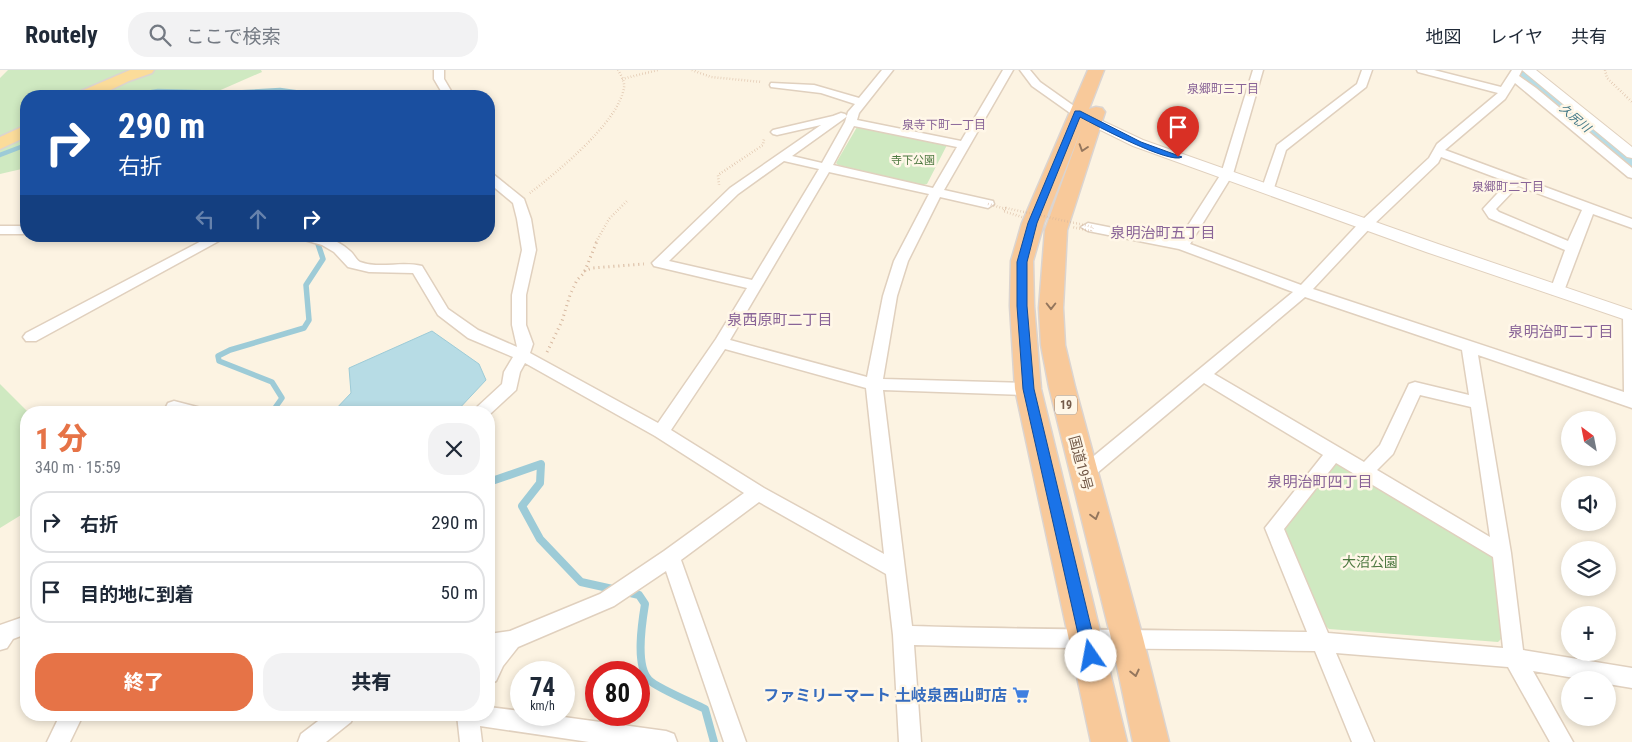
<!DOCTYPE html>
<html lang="ja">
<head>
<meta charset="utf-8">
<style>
	:root { --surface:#fff; --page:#f2f2f3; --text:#1f2937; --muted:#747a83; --line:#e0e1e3; --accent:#e67347 }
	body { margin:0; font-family:"Roboto Condensed","Noto Sans JP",sans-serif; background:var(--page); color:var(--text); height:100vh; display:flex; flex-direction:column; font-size:19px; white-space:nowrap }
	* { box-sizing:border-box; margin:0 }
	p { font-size:16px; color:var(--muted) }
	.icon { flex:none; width:28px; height:28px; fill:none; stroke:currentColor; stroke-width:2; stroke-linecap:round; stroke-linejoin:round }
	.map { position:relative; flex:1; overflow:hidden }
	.panel { position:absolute; left:20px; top:336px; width:475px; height:315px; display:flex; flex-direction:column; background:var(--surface); border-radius:20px; box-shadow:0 2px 8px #0003 }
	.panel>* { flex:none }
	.guide { position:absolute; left:20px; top:20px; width:475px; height:152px; border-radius:20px; box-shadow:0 2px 8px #0003; background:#1a4fa0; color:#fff; overflow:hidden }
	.needle { width:32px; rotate:328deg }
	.tools { position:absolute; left:1561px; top:341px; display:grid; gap:10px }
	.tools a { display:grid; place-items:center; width:55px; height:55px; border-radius:50%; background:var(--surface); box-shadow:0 2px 8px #0003; font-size:25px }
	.speed { position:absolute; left:510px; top:591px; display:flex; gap:10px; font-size:25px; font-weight:700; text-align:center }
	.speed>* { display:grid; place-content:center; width:65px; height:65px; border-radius:50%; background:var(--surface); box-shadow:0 2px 8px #0003; line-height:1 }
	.speed small { font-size:12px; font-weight:400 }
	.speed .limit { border:8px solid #d22; background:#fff; color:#111 }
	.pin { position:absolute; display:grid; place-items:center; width:42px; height:42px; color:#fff; margin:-51px -21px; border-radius:50% 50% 50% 0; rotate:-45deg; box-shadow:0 0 5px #0007 }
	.pin .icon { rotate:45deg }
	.me { position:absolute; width:55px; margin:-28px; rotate:348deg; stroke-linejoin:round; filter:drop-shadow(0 0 4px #0008) }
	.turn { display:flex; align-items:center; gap:18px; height:105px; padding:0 15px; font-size:22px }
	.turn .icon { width:65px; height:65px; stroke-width:2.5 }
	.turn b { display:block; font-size:35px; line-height:42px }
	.lanes { display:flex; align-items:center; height:48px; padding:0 15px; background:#0003; justify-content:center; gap:25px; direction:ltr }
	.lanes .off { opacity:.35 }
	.round { display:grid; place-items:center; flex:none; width:52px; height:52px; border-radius:20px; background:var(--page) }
	.overview { display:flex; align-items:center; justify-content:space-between; height:85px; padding:0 15px }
	h1 { font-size:30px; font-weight:800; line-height:38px; color:var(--accent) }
	.cta { display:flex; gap:10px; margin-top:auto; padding:10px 15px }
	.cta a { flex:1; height:58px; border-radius:20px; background:var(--accent); color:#fff; font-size:20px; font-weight:800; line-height:58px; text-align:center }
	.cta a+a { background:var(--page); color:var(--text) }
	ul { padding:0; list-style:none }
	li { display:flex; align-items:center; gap:15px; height:62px; margin:0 10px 8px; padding:0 5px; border:2px solid var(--line); border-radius:20px }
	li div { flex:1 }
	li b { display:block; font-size:19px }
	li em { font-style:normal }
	header { display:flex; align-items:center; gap:30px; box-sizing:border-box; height:70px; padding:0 25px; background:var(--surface); border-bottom:1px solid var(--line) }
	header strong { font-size:24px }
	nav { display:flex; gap:28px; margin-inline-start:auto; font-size:18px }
	.search { width:350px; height:45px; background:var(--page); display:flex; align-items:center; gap:12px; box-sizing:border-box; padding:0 18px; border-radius:20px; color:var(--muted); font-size:19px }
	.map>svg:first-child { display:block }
</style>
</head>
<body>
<header>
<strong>Routely</strong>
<div class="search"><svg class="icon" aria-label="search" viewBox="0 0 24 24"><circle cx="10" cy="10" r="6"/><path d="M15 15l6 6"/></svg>ここで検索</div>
<nav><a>地図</a><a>レイヤ</a><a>共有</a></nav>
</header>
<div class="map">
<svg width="1632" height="672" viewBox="0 0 1632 672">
	<rect width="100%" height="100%" fill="#fcf3e2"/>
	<!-- green -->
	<path fill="#cfe9c1" d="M8 0H261L262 2 207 26H26V98L0 104V8Z
		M860 56 947 75 927 114 923 115 838 95 836 93 857 57Z
		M0 314 28 342 26 442 0 458Z
		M1336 392 1492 485 1504 566 1498 572 1329 559 1318 550 1282 460Z"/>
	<!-- water -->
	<path fill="#b7dce5" stroke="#9dcbd7" d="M432 261 479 294 486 310 456 342H333L351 323 349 298Z"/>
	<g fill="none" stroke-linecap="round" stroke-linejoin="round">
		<!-- stream-far2 -->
		<path stroke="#9dcbd7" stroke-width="4.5" d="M1518 0 1528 8
			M129 26 158 21 228 23 280 20 323 26
			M0 85 26 75
			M315 166 317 172"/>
		<!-- stream-far1 -->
		<path stroke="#9dcbd7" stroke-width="5.5" d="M272 342 282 328 272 312 219 291 218 286 230 280 304 258 309 250 306 215 323 189 317 171"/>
		<!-- stream -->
		<path stroke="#9dcbd7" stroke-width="8" d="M489 412 541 394 540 413 522 436 540 469 581 512 617 520
			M626 522 639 525 645 534C642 552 635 596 649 610 657 618 693 633 705 639L714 672"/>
		<!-- river -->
		<path fill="#b7dce5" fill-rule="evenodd" d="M1528 1 1536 3 1632 82V104L1622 102 1520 13 1516 8 1520 3Z"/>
		<!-- minor casing -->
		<g stroke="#e0d0be" stroke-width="3">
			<path id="minor" d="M434 0H444V9L454 26H444L434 9Z
				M882 0H893L859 43 857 50 961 71 1003 0H1013L944 120 993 131 994 134 988 138 940 127 908 191 897 226 883 309 1028 313 1034 315 1036 319 1034 323 1028 325 883 320 912 556C1044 560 1175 560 1307 562L1265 458 1323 385 1204 313 1090 409 1084 411 1078 409 1075 404 1078 399 1293 222 1179 179 1088 161 1081 157 1088 153 1178 171 1221 104 1253 0H1263L1233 104 1190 174 1301 215 1361 151 1429 88 1437 74 1498 23 1418 2 1417 0H1434L1501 17 1512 0H1522L1519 6 1536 18 1632 98V108L1628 107 1515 13 1505 29 1445 80 1632 149V158L1593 144 1564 221 1562 224H1552L1550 221 1565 180 1489 148 1483 139 1508 112 1441 87 1438 93 1371 157 1313 219 1624 322 1623 245 1625 242 1632 241V338L1478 285 1511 483 1523 580 1632 598V618L1608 614V610H1586L1533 601 1573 672H1550L1508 597 1336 583 1374 672H1352L1315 581C1181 578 1048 579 914 575L921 672H899L893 565 886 504 759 432 681 490 746 672H724L666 501 614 536 518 577 503 596 496 611 489 614V564L510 561 600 524 664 481 744 423 655 366 525 293 520 302 516 320 489 345V342H474L476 338 502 314 504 302 513 287 468 268 438 245 413 203 369 202 348 197 334 182 322 175 301 169 300 166C319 166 335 167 350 181 354 184 356 190 360 192 379 199 402 191 422 196L448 239 478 260 517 277 512 255V225L522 180 517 149 513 133 489 113V103L493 104 524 129 531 149 536 180 526 225V255L533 274 530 283 658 353 716 269 747 218 654 196 652 193 730 118 821 55 777 65 773 64 771 62 773 60 833 46 841 43 845 44 847 46 845 48 792 86 822 93 845 52 848 42 855 34 821 23 771 17 770 15 771 13 814 15 859 28ZM854 56 957 77 933 118 833 95ZM784 91 819 99 752 210 669 191 738 124ZM829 102 929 124 894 191 883 226 867 307 730 270ZM1518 116 1582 140 1568 171 1499 142 1496 139ZM1305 227 1462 280 1469 325 1415 312 1409 314 1380 375 1364 392 1214 304ZM725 279 866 318 884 484 764 418 671 360ZM1420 325 1471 337 1490 467 1377 400 1393 384ZM1336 393 1493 487 1503 578 1328 563 1284 459Z
				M1020 0H1030L1040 12 1081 41 1083 43 1081 45H1073L1032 16Z
				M1362 0H1372L1366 17 1286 80 1274 118 1268 122 1264 121 1262 118 1277 75 1357 14Z
				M0 156H26V164H0Z
				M211 166H228L36 271H26L23 267 26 263Z
				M174 331 201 338 203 342 168 341 166 337 168 333Z
				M26 546V564L13 569 7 578 0 580V555Z
				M489 637 521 641V645H549L666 661 674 664 677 672H589L480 656 482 672H460L457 645H489Z
				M60 645H83L70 672H47Z
				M326 645H354L351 652 326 672H298L301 664Z"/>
		</g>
		<!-- tertiary casing -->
		<g stroke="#e0d0be" stroke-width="2">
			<path id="tertiary" d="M1522 0H1536L1632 77V88L1627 87Z
				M1077 39 1143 70 1438 174 1632 240V252L1426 182 1133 76 1072 46 1070 43Z"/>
		</g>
		<!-- primary casing -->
		<g stroke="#dbd4d0" stroke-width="3">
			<path id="primary" d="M130 0H154L152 3 129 11 98 26H77L79 22Z
				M26 55V67L0 79V67Z"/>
		</g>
		<!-- trunk casing -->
		<g stroke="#dbd4d0" stroke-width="3">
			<path id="trunk" d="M1088 0H1104L1089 39 1096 37 1102 38 1105 42 1067 160 1063 238 1065 275 1075 317 1143 568 1169 672H1133L1111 568 1049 317 1041 275 1039 238 1045 160 1081 60 1044 153 1033 191 1034 236 1041 319 1127 672H1091L1015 319 1010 236 1011 191 1022 153Z"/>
		</g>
		<!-- path-far1 -->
		<path stroke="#d6b69d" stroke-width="2.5" stroke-dasharray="0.5 2.5" stroke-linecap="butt" d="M692 0 711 7 762 12
			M1605 0 1607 8 1632 32
			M622 9 658 0
			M719 115 718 105 763 75 764 69
			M530 123C557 102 618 53 624 18 625 12 621 5 618 0
			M596 172 609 149 627 131"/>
		<!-- path -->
		<path stroke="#d6b69d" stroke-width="3" stroke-dasharray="1 4" stroke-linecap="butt" d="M584 201 592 198 644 194
			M547 282 562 251 570 225 577 210 584 203 597 171"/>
		<!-- minor -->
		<use href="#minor" fill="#fff" fill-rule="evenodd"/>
		<!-- tertiary -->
		<use href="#tertiary" fill="#fff" fill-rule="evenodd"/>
		<!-- primary -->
		<use href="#primary" fill="#fbdc9a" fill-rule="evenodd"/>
		<!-- trunk -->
		<use href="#trunk" fill="#f8c99a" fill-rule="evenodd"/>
		<!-- path-bridge -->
		<path stroke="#d6b69d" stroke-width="2.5" stroke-dasharray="0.5 2.5" stroke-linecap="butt" d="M988 134 1006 139
			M1022 147 1003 141 1006 138 1093 157 1091 161 1072 157"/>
	</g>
	<!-- one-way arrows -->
	<defs><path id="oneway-chevron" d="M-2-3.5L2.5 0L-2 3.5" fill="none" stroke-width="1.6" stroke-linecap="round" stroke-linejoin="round" transform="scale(1.25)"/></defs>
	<g stroke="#94765d">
		<use href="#oneway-chevron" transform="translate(1083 78) rotate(108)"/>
		<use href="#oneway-chevron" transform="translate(1051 236) rotate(90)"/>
		<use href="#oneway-chevron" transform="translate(1095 446) rotate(75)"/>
		<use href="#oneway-chevron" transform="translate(1135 603) rotate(77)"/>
	</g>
	<!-- route -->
	<path fill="#1a73e8" stroke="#114b97" d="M1075 41H1080L1141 72 1182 87C1171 95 1095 55 1080 47L1037 153 1027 192V236L1034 319 1098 586 1096 591 1091 593 1086 591 1083 586 1023 319 1017 236V192L1028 153Z"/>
	<!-- icons -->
	<defs>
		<g id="supermarket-bare" transform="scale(1.35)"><path d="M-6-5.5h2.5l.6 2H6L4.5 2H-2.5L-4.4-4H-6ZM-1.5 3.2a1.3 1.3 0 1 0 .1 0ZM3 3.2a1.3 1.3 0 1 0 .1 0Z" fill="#3f7fe0" stroke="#fff7e8" stroke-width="2.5" paint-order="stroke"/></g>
	</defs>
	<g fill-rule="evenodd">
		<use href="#supermarket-bare" x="1021" y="625"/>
	</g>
	<g text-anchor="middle" stroke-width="5" stroke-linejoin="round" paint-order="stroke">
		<!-- far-park labels -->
		<g font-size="11" fill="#4e7941" stroke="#fff7e8">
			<text x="913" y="94">寺下公園</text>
		</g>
		<!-- far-neighbourhood labels -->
		<g font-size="12" fill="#896497" stroke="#fff7e8">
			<text x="1223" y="23">泉郷町三丁目</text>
			<text x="944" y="59">泉寺下町一丁目</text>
			<text x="1508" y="121">泉郷町二丁目</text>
		</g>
		<!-- far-water labels -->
		<g font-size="12" font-style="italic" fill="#427887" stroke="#fff7e8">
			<text transform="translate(1575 48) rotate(40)" y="4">久尻川</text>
		</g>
		<!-- shield labels -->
		<rect fill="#fff7e8" stroke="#9d8979" stroke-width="1" x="1055" y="325.5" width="22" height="19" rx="4"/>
		<g font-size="12" font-weight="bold" fill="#735a49">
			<text x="1066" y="339">19</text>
		</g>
		<!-- street labels -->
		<g font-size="14" fill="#735a49" stroke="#fff7e8">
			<text transform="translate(1081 393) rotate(75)" y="5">国道19号</text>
		</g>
		<!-- park labels -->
		<g font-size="14" fill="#4e7941" stroke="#fff7e8">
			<text x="1370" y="497">大沼公園</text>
		</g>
		<!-- neighbourhood labels -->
		<g font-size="15" fill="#896497" stroke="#fff7e8">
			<text x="1163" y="168">泉明治町五丁目</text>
			<text x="780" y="255">泉西原町二丁目</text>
			<text x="1561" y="267">泉明治町二丁目</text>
			<text x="1320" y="417">泉明治町四丁目</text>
		</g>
		<!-- near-shop labels -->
		<g font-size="16" font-weight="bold" fill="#366cbe" stroke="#fff7e8" text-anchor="end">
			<text x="1007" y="631">ファミリーマート 土岐泉西山町店</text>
		</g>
	</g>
</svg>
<div class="tools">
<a><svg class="needle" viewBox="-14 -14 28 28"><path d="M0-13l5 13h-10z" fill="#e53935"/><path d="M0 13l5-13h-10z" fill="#747a83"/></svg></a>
<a><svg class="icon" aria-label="sound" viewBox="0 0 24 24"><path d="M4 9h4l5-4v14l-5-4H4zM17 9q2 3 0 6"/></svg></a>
<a><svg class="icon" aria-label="layers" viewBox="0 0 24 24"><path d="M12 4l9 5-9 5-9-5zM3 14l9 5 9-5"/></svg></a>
<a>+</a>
<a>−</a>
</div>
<div class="speed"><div>74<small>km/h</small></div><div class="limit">80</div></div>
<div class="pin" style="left:1178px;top:87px;background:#d93025"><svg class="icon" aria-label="arrive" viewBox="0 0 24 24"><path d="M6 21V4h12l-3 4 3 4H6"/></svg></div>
<svg class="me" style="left:1091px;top:586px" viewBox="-20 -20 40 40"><circle r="19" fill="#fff"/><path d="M0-13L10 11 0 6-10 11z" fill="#1a73e8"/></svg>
<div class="guide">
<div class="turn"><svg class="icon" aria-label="right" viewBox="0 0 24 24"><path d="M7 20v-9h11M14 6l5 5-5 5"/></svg><div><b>290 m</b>右折</div></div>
<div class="lanes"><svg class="icon off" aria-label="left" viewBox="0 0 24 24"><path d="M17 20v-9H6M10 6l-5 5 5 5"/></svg><svg class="icon off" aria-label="ahead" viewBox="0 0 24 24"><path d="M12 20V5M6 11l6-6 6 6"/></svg><svg class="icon" aria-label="right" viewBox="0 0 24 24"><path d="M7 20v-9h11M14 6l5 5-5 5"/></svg></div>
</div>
<section class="panel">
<div class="overview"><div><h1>1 分</h1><p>340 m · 15:59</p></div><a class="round"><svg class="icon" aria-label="close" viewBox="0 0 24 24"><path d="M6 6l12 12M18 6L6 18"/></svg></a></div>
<ul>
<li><svg class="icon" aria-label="right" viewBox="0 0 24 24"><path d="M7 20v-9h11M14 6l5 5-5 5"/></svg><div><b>右折</b></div><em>290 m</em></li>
<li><svg class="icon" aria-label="arrive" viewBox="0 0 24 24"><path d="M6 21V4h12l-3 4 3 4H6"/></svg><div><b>目的地に到着</b></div><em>50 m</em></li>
</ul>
<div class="cta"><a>終了</a><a>共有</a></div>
</section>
</div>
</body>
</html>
